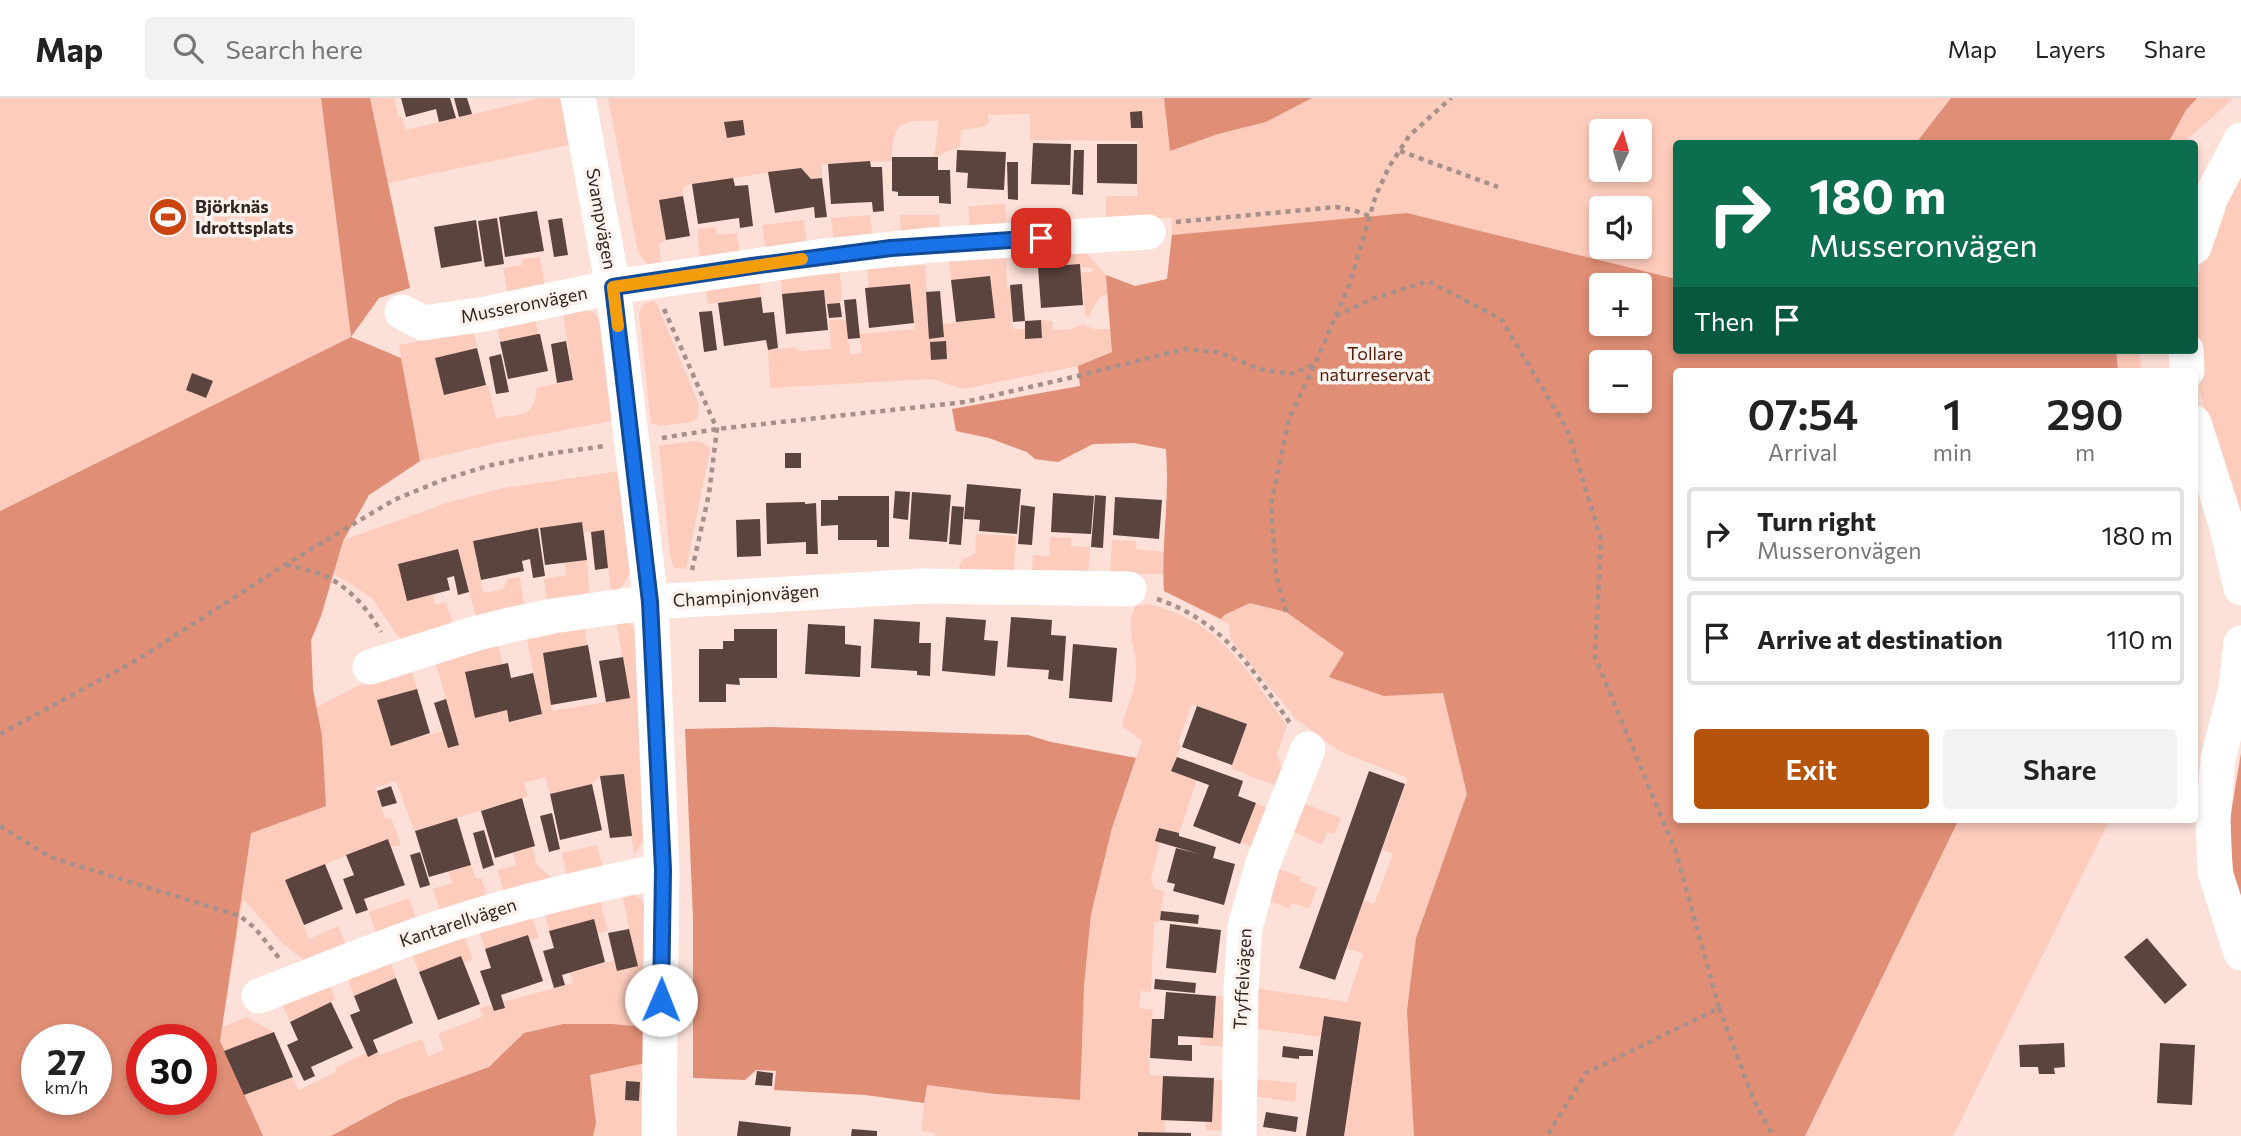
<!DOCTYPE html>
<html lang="en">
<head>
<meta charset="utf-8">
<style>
	:root { --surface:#fff; --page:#f2f2f2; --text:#222; --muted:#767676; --line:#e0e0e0; --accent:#b45309 }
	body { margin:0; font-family:Commissioner,sans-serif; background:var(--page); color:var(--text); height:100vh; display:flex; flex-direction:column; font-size:26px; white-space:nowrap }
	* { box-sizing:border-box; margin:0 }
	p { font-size:23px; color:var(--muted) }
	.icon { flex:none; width:38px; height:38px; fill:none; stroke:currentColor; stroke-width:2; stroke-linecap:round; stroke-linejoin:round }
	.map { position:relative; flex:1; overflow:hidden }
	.details { position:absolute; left:1673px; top:270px; width:525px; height:455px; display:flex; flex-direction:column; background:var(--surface); border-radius:7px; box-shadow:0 4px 10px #0003 }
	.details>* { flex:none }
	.banner { position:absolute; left:1673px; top:42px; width:525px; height:214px; border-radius:7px; box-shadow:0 4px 10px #0003; background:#0b6e4f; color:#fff; overflow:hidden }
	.needle { width:46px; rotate:5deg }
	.buttons { position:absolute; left:1589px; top:21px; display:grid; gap:14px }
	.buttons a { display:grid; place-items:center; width:63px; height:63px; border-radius:7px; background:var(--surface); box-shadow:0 4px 10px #0003; font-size:35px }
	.speed { position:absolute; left:21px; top:926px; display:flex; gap:14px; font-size:35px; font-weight:700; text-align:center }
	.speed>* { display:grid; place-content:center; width:91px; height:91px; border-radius:50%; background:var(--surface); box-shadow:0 4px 10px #0003; line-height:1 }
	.speed small { font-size:18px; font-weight:400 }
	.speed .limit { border:10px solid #d22; background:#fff; color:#111 }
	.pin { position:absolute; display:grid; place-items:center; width:60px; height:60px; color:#fff; margin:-30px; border-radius:14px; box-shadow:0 4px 10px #0006 }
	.me { position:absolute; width:77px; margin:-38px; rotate:1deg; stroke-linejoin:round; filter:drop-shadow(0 0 5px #0008) }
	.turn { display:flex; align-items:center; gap:24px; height:147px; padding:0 21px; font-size:32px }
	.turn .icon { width:91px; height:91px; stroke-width:2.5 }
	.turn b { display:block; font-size:49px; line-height:60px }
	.then { display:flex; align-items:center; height:66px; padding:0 21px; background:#0003; gap:14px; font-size:26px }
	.eta { display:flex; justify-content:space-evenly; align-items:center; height:119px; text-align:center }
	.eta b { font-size:42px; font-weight:600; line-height:49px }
	.button { display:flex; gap:14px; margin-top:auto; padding:14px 21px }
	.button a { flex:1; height:80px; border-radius:7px; background:var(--accent); color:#fff; font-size:28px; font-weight:600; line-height:80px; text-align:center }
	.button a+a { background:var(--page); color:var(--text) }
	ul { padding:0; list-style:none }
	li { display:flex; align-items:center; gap:21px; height:94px; margin:0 14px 10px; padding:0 7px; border:4px solid var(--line); border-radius:7px }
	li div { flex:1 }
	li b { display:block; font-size:26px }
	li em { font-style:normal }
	header { display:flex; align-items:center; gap:42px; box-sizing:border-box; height:98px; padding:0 35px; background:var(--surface); border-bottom:2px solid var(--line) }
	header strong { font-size:33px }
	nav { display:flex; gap:38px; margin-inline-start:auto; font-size:24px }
	.search { width:490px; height:63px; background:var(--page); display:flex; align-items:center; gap:18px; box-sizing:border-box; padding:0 24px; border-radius:7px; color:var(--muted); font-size:26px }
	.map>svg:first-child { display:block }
</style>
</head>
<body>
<header>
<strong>Map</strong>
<div class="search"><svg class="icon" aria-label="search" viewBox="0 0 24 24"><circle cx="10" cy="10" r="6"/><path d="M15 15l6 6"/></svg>Search here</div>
<nav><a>Map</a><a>Layers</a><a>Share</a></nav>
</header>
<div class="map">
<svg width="2241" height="1038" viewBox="0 0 2241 1038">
	<rect width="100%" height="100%" fill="#fde0d8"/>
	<!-- green -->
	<path fill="#feccbc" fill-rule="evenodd" d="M0 0H321L351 239 0 413Z
		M370 0H394L399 19H402L406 32 540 0H564L573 46 388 85Z
		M608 0H1164L1170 53 1218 36 1266 24 1312 0H2234L2183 45 1676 46V252H2139L2142 273H1676V721H2110L1953 1038H1344L1324 918 1321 939 1252 930 1255 890 1347 904 1363 856 1347 850 1363 803 1374 806 1393 756 1382 752 1408 680 1341 654 1297 622 1230 541V527L1164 493 1163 476H1110L1112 442 1136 443V451L1164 454 1168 403 1166 351 1134 345 1093 346 1058 364 1035 361 1027 354 989 340 956 333 952 311 1080 288 1078 268 963 291 932 281 770 290 768 252 795 249 799 253 831 251 829 222 846 221 850 256 862 255 859 236 915 231 910 186 869 190 867 171 925 167 930 241 944 239 943 226 995 220 990 178 951 182 949 163 1006 159 1007 189H1010L1013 231H1025L1026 241 1042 240 1041 222 1052 223 1053 232 1071 231 1083 226 1094 231H1110L1107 196 1099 200 1089 218 1085 217 1081 174H1092L1093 170 1081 169 1080 166 1035 170 1034 155 1083 151 1106 177 1134 188 1167 181 1172 137V120H1106V98H1137V43L1030 42V16L988 17 989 25 983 29 961 32 960 49 934 59 939 23C901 22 892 23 892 63L822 66V80L811 81 800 70 692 86 683 89V98L660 102 666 142 659 146 662 171 651 172 638 154ZM1601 33H1640V72H1601ZM1601 110H1640V149H1601ZM1601 187H1640V226H1601ZM1601 264H1640V303H1601Z
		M2241 60V419C2207 333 2177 247 2204 154 2213 122 2229 91 2241 60Z
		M1005 106 1007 130 970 131 968 108Z
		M870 117 873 141 834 145 831 120Z
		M900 117H939L940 136 901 139Z
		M804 122 807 149 766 154 762 127Z
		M716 129 717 137 737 135 740 159 700 163 697 131Z
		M540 159 545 190 508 196 503 170 522 167V161Z
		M840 175 842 199 840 205 826 206 824 192 782 196 781 181Z
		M759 184 761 199 708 206 706 192Z
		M653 203 657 206 699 307 697 321 692 324 658 328 657 326H651L639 216C641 207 645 205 653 203Z
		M587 212 595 215 600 223 612 323 501 344 420 363 369 397 344 442 446 405 504 390 620 373 630 473C626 484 622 491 611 494L604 433 583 435 582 424 473 442 483 495 503 491 508 481 520 479 525 510 477 522 458 451 407 502 433 497 435 507 446 504 454 529 402 544 372 500 333 475 321 518 311 542 313 592 317 609 358 588 411 571 417 591 377 603 391 647 443 633 448 650 459 646 435 563 498 546 503 566 465 575 475 619 507 612 510 624 541 617 526 535 584 526 587 547 543 556 552 613 629 600 616 523C627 522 630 525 636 533L645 740 634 757 624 676 600 678 592 686 550 696 545 679 524 685 528 698 414 733 396 683 375 690 385 721 391 720 401 747 391 749 388 741 285 782 309 841 339 828 346 848 306 864 282 845 243 801 222 929 247 919 274 934 224 953 244 997 293 979 299 992 336 974 335 970 366 955 368 958 378 954 380 957 422 941 428 958 444 952 438 936 482 919 480 910 492 907 494 913 504 910 503 904 573 885 570 875 615 862 617 873 637 868 622 796C636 796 642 798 647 813L646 929 612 926H563L524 935 489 969 398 1002 330 1038H0V530L401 260 399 247 473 232 477 250 436 260 444 297 488 287 496 320C519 316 536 320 536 290L573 282 563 215ZM37 942H96V1001H37ZM142 942H201V1001H142Z
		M535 220 538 236 500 244 497 228Z
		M694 343 703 345 710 351 686 471 674 470 670 458 659 348Z
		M976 436 1016 438 1014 473H958L961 463 975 455Z
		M1050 439 1071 440V448L1090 449 1088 478 1032 474 1033 457 1049 458Z
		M587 462 590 500 547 507 544 481 566 477 565 465Z
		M1147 506C1219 521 1247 572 1287 628L1277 656 1282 673 1276 688 1231 670 1246 626 1192 606 1178 645 1181 647 1172 673 1197 682 1179 735 1159 730 1155 742 1160 745 1151 781 1154 790 1164 794 1159 824H1154L1151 894 1141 893 1139 910 1153 912 1149 977 1163 978 1161 1021 1165 1022V1034H1138V1038H935V1035L921 1033 926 987 995 996 1080 1002 1084 888 1091 816 1112 730 1142 643 1122 628C1126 609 1136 594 1136 574 1137 548 1124 537 1135 508Z
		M1256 705 1268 710 1253 749 1241 745Z
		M1303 705 1341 720 1334 736 1327 734 1322 747 1290 732Z
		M597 747 603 770 567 779 562 755Z
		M532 749 537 767 554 782 504 796 498 772 516 767 513 755Z
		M471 767 476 781 481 780 488 800 441 816 433 791 452 785 448 773Z
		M1276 770 1301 779 1300 783 1317 790 1309 811 1292 805 1289 810 1266 802Z
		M409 800 417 824 377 838 369 814Z
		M599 800 608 832 597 836 593 822 549 833 544 813Z
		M531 816 539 840 530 842 527 837 485 851 479 832Z
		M463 835 473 861 464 865 461 858 419 874 411 854Z
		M389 860 396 880 354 898 346 877Z
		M329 884 335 902 290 924 281 904Z
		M1216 898 1229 899 1226 949 1200 947 1201 939 1213 940Z
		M650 964 642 1038H593L596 1025 590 977Z
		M1253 981 1297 985 1295 1004 1252 998Z
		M1213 982H1227L1224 1033 1206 1032V1024L1212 1023Z"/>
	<!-- forest -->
	<path fill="#e08e75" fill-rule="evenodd" d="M321 0H370L410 190 379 200 351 239 401 260 420 363 369 397 343 443 321 518 311 542 313 592 322 638 326 708 251 735 220 943 263 1038H0V413L351 239ZM37 942H96V1001H37ZM142 942H201V1001H142Z
		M1164 0H1312L1266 24 1218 36 1170 53Z
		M1951 0H2197L2186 12 2168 45H1916Z
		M1407 115 1676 181V252H2116L2118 273H1676V721H1959L1805 1038H1414L1407 913 1416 840 1467 696 1443 595 1384 598 1329 579 1344 555 1286 514 1250 505 1224 517 1221 521 1164 493C1161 446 1170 400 1166 351L1134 345 1093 346 1058 364 1035 361 1027 354 989 340 956 333 952 311 1080 288 1078 268 1112 254 1106 177 1135 188 1167 181 1172 137ZM1640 187V226H1601V187ZM1640 264V303H1601V264Z
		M771 629 1028 637 1051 644 1136 660 1112 730 1091 816 1084 888 1080 1002 995 996 927 987 924 1005 865 997 774 992 776 973 756 972 745 982 693 980V819L685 631Z
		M2241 655V818L2236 803 2229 727Z
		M563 926H612L646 929 650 964 590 977 596 1025 593 1038H331L398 1002 489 969 524 935Z"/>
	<!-- building -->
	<path fill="#5b443d" d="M401 0H450L456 20 439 24 436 11 406 19Z
		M454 0H467L472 16 459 19Z
		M1142 13 1143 30H1131L1130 14Z
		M743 22 745 37 727 40 724 24Z
		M1033 45 1071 46 1070 87 1031 86Z
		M1097 46H1137V86L1097 85Z
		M957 52 1006 54 1004 92 967 90 968 75 956 74Z
		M1074 52H1084L1083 97 1072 96Z
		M892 59H938V72H950L951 106 939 105V98H898V94L892 93Z
		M870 63 871 69H882L884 113 873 114 872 104 831 106 828 66Z
		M1007 64H1018V102L1008 101Z
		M801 70 811 81 822 80 827 119 815 120 814 109 775 115 768 74Z
		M733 80 735 88 748 87 753 128 740 130 739 120 698 126 692 86Z
		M683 98 690 138 666 142 659 102Z
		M537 113 544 153 505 159 499 119Z
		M497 120 504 166 485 169 478 123Z
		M562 120 568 157 554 159 548 122Z
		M476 122 482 163 441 170 434 129Z
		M1080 166 1083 207 1041 210 1038 169Z
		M990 178 995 220 956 224 951 182Z
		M910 186 914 225 869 230 865 190Z
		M1022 186 1025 223 1013 224 1010 187Z
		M824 192 828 232 786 236 782 196Z
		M940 193 944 239 929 241 926 194Z
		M761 199 763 215 774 214 778 250 768 252 766 242 724 248 718 205Z
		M856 201 860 240 848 241 844 202Z
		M840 205 842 219 829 220 827 206Z
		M712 213 717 252 704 254 699 214Z
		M1041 222 1042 240 1025 241V223Z
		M538 236H540L548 273 508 281 500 244Z
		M566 243 573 282 557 285 551 246Z
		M946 243 947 261 931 262 930 244Z
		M477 250 486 287 444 297 435 260Z
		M501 256 509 294 496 296 489 259Z
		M192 275 213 283 206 300 186 292Z
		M785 355H801V370H785Z
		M967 386 1021 391 1017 436 979 433 980 422 964 421Z
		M895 393 910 394 908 422 893 420Z
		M912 394 951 397 947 444 909 441Z
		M1053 395 1094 398 1091 436 1051 434Z
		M1095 397 1106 398 1103 450 1091 449Z
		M838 398H889V449H877V442H838V427L821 428V402H838Z
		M1115 399 1162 402 1159 441 1113 437Z
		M805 404V406L816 405 818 456H806V444L767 446 766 405Z
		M1021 407 1035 409 1032 447 1018 446Z
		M952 408 964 409 961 447 949 446Z
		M760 421 761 458 737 459 736 422Z
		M582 424 587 462 545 467 540 430Z
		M538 430 545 478 533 480 530 461 522 463 524 473 481 482 473 443Z
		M604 432 608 470 595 472 591 434Z
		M458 451 469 494 458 497 454 478 447 480 450 492 407 503 398 466Z
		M946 519 986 522 984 542 998 543 995 578 942 573Z
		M1011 519 1052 522 1051 537 1066 538 1063 583 1048 581 1049 572 1007 569Z
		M874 521 920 524 919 545H931L930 578 917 577V573L871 570Z
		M808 526 845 528V546L861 548 860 579 805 576Z
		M734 531H777V580H739L740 587 726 586V604H699V551H723V543H734Z
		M1073 546 1117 550 1112 604 1069 600Z
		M588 547 597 599 551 607 543 555Z
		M623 559 630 600 606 604 599 563Z
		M508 565 511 580 533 575 542 616 509 624 507 612 475 620 465 574Z
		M417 591 430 635 391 648 377 602Z
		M446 601 459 647 448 650 434 605Z
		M1197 608 1247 626 1232 667 1182 649Z
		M1177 659 1243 683 1238 698 1256 705 1240 746 1193 728 1209 687 1171 673Z
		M1369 673 1405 686 1335 882 1299 870Z
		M624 676 632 738 610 740 600 678Z
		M592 686 602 732 560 742 550 696Z
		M391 688 397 705 382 709 377 693Z
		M522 700 535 748 495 760 481 713Z
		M552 715 560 751 549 754 540 718Z
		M457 720 471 767 429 779 415 733Z
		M1159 730 1179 735V738L1216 749 1213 760 1235 766 1224 807 1173 793 1175 786 1167 784 1176 750 1199 756 1155 743Z
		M484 732 494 767 483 771 473 735Z
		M388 741 405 787 364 801 368 812 356 816 343 781 354 777 346 757Z
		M420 754 430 787 420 790 410 757Z
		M325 766 343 811 304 827 285 782Z
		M1161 813 1199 817 1198 826 1160 822Z
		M594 821 605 864 562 877 565 887 554 890 543 853 554 850 549 833Z
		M1170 826 1221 832 1216 875 1166 870Z
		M629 831 638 868 617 873 608 835Z
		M528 837 543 883 501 897 505 910 494 913 480 873 491 870 485 851Z
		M2147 840 2187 887 2165 906 2124 859Z
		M461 858 480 906 438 922 419 874Z
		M396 880 413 925 373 942 378 954 368 959 350 917 360 913 354 898Z
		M1155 881 1196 885 1195 895 1154 891Z
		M1166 894 1216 898 1213 940 1178 938V947H1192V963L1150 960 1152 921H1164Z
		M331 904 353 950 311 969 315 978 304 983 287 947 298 942 290 924Z
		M1324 918 1361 924 1344 1038H1306Z
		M274 934 293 979 244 997 224 953Z
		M2064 945 2065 969 2054 970 2055 976H2039L2038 969H2020L2019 947Z
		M2160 945 2195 947 2192 1007 2157 1005Z
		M1283 948 1313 952V958H1299V961L1282 959Z
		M757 973 773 975 772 988 755 987Z
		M1163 978 1214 980 1212 1024 1161 1022Z
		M626 983 640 984 639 1003 625 1002Z
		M1266 1014 1298 1019 1296 1034 1263 1029Z
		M739 1023 791 1029 790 1038H737Z
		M852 1031 877 1033V1038H851Z
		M1138 1034 1191 1035V1038H1138Z"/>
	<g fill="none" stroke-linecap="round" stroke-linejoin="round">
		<!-- path -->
		<path stroke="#a6908a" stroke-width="4.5" stroke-dasharray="5 5" stroke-linecap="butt" d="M1400 53 1498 89
			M1176 124 1336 109 1353 112 1369 118
			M664 211 717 331 709 396 692 472
			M1336 218 1372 201 1428 183 1501 221 1567 331 1601 441 1595 559 1676 754 1719 910 1586 975 1547 1038
			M662 340 717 331 965 304 1082 277 1184 251 1218 254 1259 271 1291 276 1315 266 1350 185 1376 97 1389 69 1409 38 1451 0
			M286 467C299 470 313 473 325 478 350 490 368 511 381 534
			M1157 501C1225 524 1253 572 1292 628
			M1286 514 1276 477 1271 406 1289 321 1315 266
			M0 636 137 562 286 466 394 402 440 383 487 368 547 356 605 348
			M0 728 50 759 240 818 255 830 279 860
			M1719 910 1753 1000 1773 1038"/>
		<!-- minor -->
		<path stroke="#fff" stroke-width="35" d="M578 0 613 189 651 504 662 773 659 1038
			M2194 149 2211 99 2241 42
			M402 214 423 225 485 216 613 189 817 159 932 147 1148 134
			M2186 252 2187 273
			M2194 325 2226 425 2241 490
			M2241 545 2236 590 2218 661 2213 722 2215 774 2241 855
			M370 569 474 536 510 527 553 518 651 504 923 488 1129 491
			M259 898C319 875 378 850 439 830 513 805 587 788 662 773
			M1239 1038 1241 892 1245 829 1263 765 1308 651"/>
	</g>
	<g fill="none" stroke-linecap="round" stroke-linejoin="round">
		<!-- route casing -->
		<g stroke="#114b97" stroke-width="18">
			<path id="route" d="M661 902 663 772 650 504 613 189 752 168 891 150 1041 140"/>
		</g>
		<!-- route -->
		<use href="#route" stroke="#1a73e8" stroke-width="12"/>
		<!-- slow -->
		<path stroke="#f59e0b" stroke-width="12" d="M618 228 613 189 802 161"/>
	</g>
	<!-- icons -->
	<defs>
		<g id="stadium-disc" transform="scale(2.0125)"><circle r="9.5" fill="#cb440f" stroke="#fef2ee"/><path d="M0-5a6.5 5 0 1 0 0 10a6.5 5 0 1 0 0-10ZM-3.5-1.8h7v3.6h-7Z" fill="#fff"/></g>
	</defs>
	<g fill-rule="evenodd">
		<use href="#stadium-disc" x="168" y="119"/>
	</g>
	<g text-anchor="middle" stroke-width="7" stroke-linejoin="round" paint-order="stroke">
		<!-- poi labels -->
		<g font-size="18" font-weight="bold" fill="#322724" stroke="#fef2ee" text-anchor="start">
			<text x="195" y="115">Björknäs<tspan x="195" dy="21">Idrottsplats</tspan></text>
		</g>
		<!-- street labels -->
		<g font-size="18" fill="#322724" stroke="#fef2ee">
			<text transform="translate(601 121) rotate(80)" y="6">Svampvägen</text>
			<text transform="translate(524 207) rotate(-11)" y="6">Musseronvägen</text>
			<text transform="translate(746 498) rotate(-4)" y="6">Champinjonvägen</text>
			<text transform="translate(458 825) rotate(-18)" y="6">Kantarellvägen</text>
			<text transform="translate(1243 881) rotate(-87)" y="6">Tryffelvägen</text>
		</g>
		<!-- park labels -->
		<g font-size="18" fill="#521e0d" stroke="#fef2ee">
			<text x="1375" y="262">Tollare<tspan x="1375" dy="21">naturreservat</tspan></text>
		</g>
	</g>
</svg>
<div class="buttons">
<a><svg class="needle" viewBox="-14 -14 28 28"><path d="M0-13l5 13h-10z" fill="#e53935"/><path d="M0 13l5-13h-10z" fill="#767676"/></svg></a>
<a><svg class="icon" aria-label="sound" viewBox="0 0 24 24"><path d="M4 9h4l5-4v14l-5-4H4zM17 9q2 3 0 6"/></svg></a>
<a>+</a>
<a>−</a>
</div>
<div class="speed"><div>27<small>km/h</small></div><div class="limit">30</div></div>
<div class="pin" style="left:1041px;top:140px;background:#d93025"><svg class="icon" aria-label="arrive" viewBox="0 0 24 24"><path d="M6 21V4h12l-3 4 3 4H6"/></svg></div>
<svg class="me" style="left:661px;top:902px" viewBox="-20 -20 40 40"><circle r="19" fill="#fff"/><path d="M0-13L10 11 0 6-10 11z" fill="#1a73e8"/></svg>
<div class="banner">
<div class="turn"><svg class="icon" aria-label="right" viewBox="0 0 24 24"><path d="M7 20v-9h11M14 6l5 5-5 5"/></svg><div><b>180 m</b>Musseronvägen</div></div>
<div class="then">Then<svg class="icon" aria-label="arrive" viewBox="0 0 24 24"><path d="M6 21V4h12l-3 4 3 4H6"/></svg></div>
</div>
<section class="details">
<div class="eta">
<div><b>07:54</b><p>Arrival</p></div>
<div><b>1</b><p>min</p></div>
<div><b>290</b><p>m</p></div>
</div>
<ul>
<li><svg class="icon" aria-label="right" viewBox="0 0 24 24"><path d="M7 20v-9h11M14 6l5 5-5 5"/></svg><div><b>Turn right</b><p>Musseronvägen</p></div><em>180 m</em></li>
<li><svg class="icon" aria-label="arrive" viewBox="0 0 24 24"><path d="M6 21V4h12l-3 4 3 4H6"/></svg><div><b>Arrive at destination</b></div><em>110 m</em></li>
</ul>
<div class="button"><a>Exit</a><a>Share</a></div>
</section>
</div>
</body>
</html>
